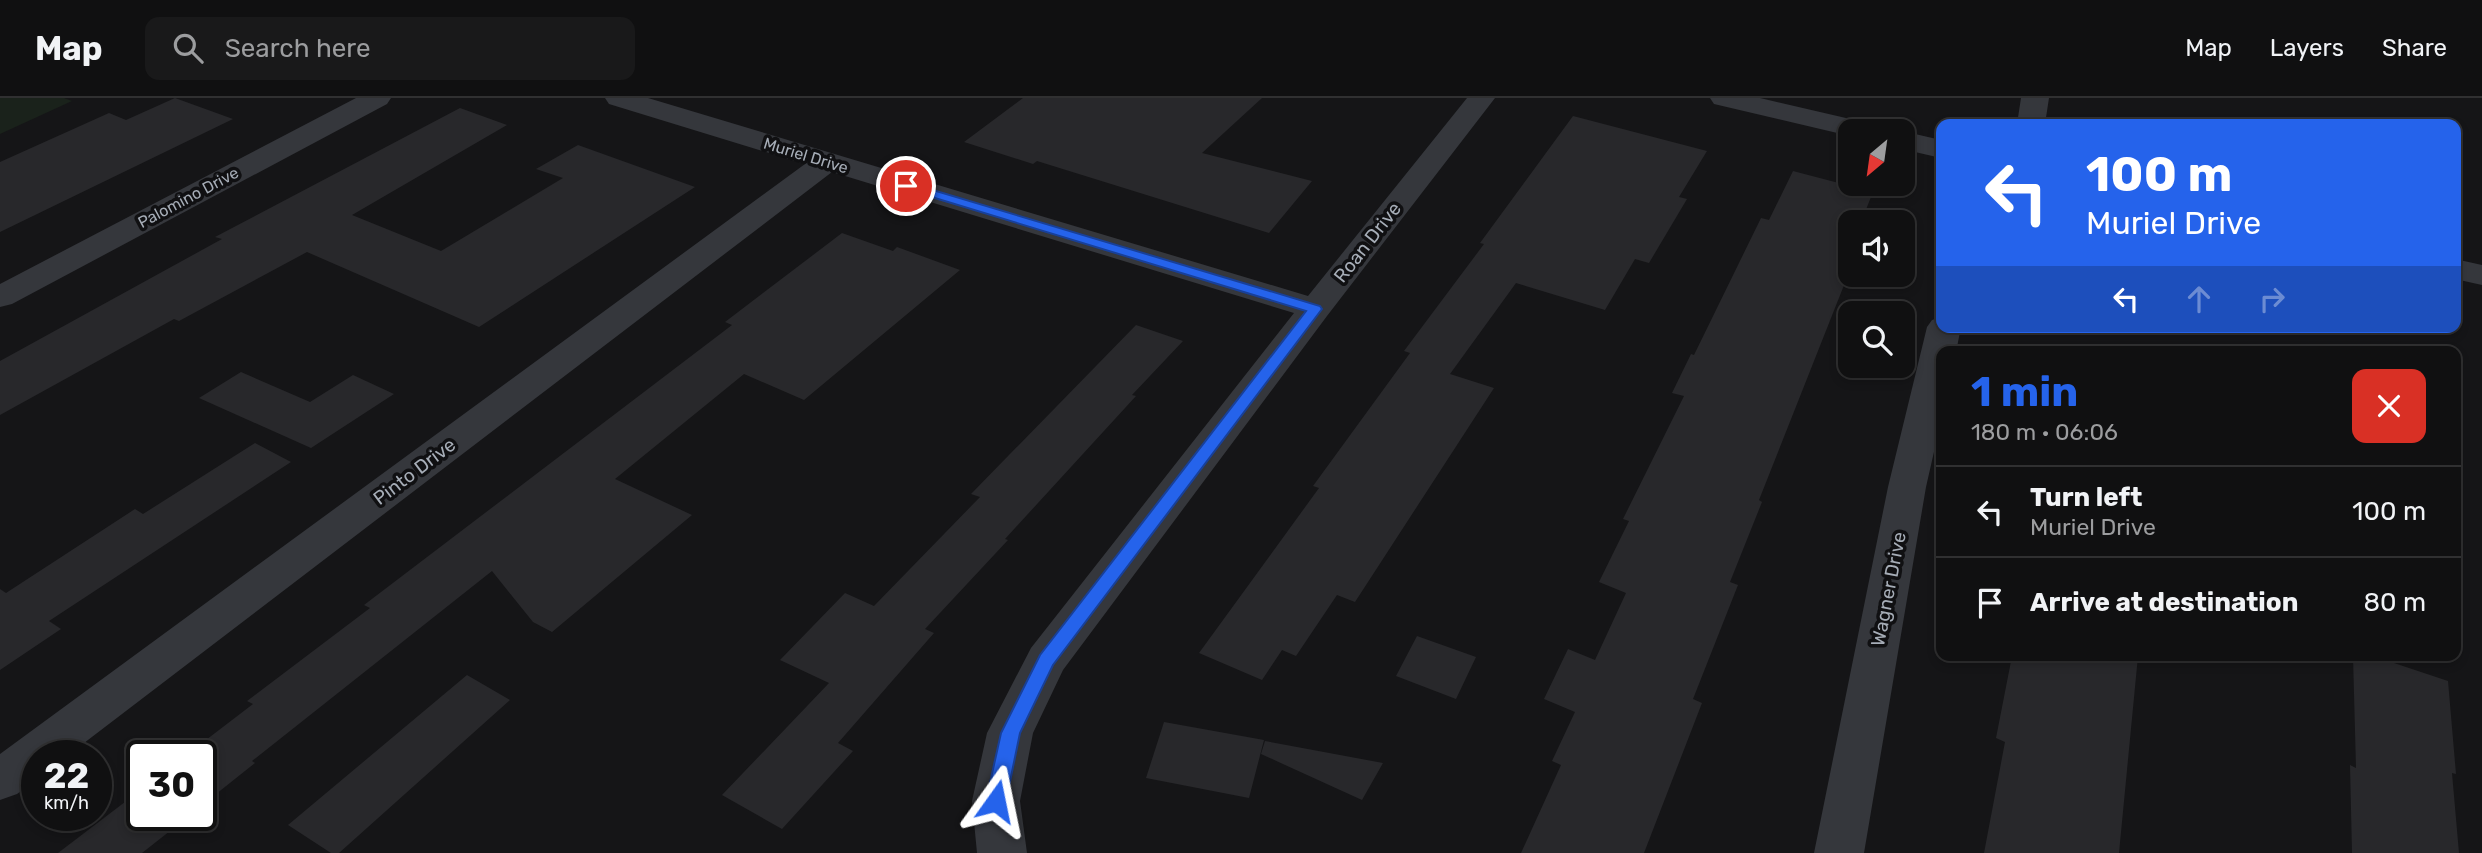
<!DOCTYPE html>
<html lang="en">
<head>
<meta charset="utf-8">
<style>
	:root { --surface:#101011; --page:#19191a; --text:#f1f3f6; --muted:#9c9d9f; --line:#303031; --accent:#2563eb }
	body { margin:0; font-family:Rubik,sans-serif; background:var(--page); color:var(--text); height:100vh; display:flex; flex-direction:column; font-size:26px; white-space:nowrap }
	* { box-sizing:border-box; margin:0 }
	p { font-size:23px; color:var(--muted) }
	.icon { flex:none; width:38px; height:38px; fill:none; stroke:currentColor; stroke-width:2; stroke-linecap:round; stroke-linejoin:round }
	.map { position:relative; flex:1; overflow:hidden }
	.details { position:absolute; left:1936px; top:248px; width:525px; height:315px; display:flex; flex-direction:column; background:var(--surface); border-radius:14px; box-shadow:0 4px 10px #0003,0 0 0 2px var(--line) }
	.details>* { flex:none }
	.hud { position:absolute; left:1936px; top:21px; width:525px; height:214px; border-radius:14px; box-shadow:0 4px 10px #0003,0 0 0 2px var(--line); background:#2563eb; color:#fff; overflow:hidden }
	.needle { width:46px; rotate:209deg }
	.fabs { position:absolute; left:1838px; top:21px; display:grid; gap:14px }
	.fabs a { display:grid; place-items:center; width:77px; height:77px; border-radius:14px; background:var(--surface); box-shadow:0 4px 10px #0003,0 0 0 2px var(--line); font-size:35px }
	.speed { position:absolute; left:21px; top:642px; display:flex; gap:14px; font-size:35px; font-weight:700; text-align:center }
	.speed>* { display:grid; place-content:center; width:91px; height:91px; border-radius:50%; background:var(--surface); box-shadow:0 4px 10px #0003,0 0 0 2px var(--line); line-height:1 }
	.speed small { font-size:18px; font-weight:400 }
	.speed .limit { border:4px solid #111; border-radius:10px; background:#fff; color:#111 }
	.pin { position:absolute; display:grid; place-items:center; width:60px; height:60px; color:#fff; margin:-30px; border:4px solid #fff; border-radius:50%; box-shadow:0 2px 7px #0007 }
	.me { position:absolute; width:77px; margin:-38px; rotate:12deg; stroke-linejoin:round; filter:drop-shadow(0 0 5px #0008) }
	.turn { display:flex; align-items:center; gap:24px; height:147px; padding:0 35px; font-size:32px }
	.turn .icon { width:91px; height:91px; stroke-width:2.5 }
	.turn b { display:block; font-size:49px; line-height:60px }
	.lanes { display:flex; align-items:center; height:66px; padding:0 35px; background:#0003; justify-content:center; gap:35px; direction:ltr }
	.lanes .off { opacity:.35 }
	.round { display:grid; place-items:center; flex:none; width:74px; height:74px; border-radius:14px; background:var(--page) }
	.summary { display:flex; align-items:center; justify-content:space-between; height:119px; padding:0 35px }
	h1 { font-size:42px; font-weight:700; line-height:52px; color:var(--accent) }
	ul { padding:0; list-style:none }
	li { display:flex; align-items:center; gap:21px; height:91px; padding:0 35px; border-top:2px solid var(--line) }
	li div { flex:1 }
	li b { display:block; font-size:26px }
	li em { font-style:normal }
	header { display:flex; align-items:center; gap:42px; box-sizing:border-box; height:98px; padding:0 35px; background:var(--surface); border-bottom:2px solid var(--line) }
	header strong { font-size:33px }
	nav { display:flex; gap:38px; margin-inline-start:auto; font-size:24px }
	.search { width:490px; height:63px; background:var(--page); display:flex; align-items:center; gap:18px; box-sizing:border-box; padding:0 24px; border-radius:14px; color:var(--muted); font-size:26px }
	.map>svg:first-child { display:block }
</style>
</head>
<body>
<header>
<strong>Map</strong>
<div class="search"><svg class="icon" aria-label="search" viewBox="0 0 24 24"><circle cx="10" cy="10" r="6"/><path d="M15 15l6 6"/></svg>Search here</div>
<nav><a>Map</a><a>Layers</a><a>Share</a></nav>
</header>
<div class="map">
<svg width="2482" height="755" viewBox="0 0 2482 755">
	<rect width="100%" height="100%" fill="#151517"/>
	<!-- green -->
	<path fill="#1a221b" d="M0 0H64L72 3 0 36Z"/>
	<!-- building -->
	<path fill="#28282b" d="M175 0 233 21 0 134V64L109 15 126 22Z
		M1023 0H1262L1202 55 1312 83 1269 135 1037 63 1033 66 964 44Z
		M460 10 507 27 352 117 441 153 563 80 536 71 578 47 695 89 479 229 307 154 179 223 174 221 0 317V263L222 141 215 139Z
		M1573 18 1707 53 1679 99 1687 101 1649 165 1635 161 1605 212 1516 185 1450 276 1494 290 1355 504 1337 497 1296 558 1282 552 1262 582 1199 555 1319 390 1313 388 1410 255 1404 253 1484 146 1480 145Z
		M1793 73 1873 94 1861 124H1850V172L1759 402 1762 404 1730 484 1738 487 1693 601 1702 605 1644 755H1521L1561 667 1552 663 1575 614 1544 601 1568 551 1595 562 1626 495 1599 484 1629 423 1623 421 1684 298 1672 295 1691 256 1694 257 1761 120 1769 122Z
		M842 135 893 153 897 149 960 172 804 302 744 276 615 381 692 417 552 534 533 524 492 473 252 663 255 665 201 708V658H185L253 606 247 603 370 510 364 507 732 227 725 224Z
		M1136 227 1183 243 1132 297 1136 298 1005 441 1008 442 925 531 934 535 838 645 853 653 782 731 722 697 829 585 780 562 845 495 874 508 980 399 971 396Z
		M241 274 310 304 353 277 394 296 311 350 199 300Z
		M255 345 291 364 49 523 61 531 0 572V491L6 495 135 411 143 416Z
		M1417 538 1476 559 1456 601 1396 578Z
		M2012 558H2138L2119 755H1984L2005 644 1996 640Z
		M2353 558H2373L2448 583 2456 676 2452 675 2459 755H2352L2350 667 2356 670Z
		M467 577 510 602 339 755H331L288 727Z
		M1164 624 1264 642 1249 700 1146 680Z
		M1265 643 1383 665 1362 702 1261 656Z
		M142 691V718H189L142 755H58Z"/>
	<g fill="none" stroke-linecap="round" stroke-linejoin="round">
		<!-- minor -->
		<path fill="#35373c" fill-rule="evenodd" d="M356 0H391L387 6 12 206 0 209V186Z
			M605 0H648L1308 198 1467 0H1495L1327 218 1063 572 1033 635 1020 703 1027 755H977L972 703 987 635 1031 550 1294 215 832 74 67 658H37V681L17 696 0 702V656L805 66 609 6Z
			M2021 0H2049L2045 26H2017Z
			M1941 219V229H1961L1956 254H1941V323L1926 389 1864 755H1814L1888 389 1927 229 1932 222Z"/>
		<!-- tertiary -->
		<path fill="#35373c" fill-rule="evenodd" d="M1710 0H1760L1876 27 1880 33H1850V38L1714 6Z
			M1902 33 1941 42V60L1902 51Z
			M2455 161 2482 167V187L2455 181Z"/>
	</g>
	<!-- route -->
	<path fill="#2563eb" stroke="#184099" stroke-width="2" d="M906 84 1320 208 1322 211 1053 567 1020 635 1006 703 1003 709 996 712 989 709 986 703 1001 635 1040 557 1306 213 902 90 900 88Z"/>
	<g text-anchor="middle" stroke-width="7" stroke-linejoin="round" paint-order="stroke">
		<!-- far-street labels -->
		<g font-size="16" fill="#a6adb7" stroke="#101012">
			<text transform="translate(806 57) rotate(17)" y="6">Muriel Drive</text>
			<text transform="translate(188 99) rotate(-28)" y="6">Palomino Drive</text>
		</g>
		<!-- street labels -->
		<g font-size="19" fill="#a6adb7" stroke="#101012">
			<text transform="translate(1367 144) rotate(-52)" y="7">Roan Drive</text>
			<text transform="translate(414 373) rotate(-37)" y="7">Pinto Drive</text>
			<text transform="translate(1888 491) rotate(-79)" y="7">Wagner Drive</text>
		</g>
	</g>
</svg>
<div class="fabs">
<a><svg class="needle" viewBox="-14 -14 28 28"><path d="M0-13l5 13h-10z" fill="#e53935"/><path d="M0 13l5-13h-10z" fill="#9c9d9f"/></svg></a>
<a><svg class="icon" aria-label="sound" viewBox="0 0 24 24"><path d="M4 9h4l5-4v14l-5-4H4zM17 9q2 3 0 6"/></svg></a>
<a><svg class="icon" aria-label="search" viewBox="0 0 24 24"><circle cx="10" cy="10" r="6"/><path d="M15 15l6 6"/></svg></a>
</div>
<div class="speed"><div>22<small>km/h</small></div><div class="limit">30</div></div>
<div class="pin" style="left:906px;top:88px;background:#d93025"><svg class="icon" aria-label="arrive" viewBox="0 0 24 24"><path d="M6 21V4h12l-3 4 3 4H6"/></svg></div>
<svg class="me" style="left:996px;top:703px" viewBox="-20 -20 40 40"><path d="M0-17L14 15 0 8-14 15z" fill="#2563eb" stroke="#fff" stroke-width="4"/></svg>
<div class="hud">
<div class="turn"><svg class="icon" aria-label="left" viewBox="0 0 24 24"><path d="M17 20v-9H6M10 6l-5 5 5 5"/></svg><div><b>100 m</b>Muriel Drive</div></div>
<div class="lanes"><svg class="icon" aria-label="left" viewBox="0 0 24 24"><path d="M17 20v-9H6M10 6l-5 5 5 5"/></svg><svg class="icon off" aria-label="ahead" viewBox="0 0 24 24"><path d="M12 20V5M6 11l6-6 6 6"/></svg><svg class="icon off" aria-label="right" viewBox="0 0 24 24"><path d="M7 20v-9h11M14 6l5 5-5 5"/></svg></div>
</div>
<section class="details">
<div class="summary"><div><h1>1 min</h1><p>180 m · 06:06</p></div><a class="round" style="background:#d93025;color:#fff"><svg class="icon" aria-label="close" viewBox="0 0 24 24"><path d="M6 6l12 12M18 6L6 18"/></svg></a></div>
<ul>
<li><svg class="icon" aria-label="left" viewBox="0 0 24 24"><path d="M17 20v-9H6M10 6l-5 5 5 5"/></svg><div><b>Turn left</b><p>Muriel Drive</p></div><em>100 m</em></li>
<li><svg class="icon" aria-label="arrive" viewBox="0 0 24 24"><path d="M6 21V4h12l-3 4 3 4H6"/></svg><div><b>Arrive at destination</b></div><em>80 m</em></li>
</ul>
</section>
</div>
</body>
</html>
